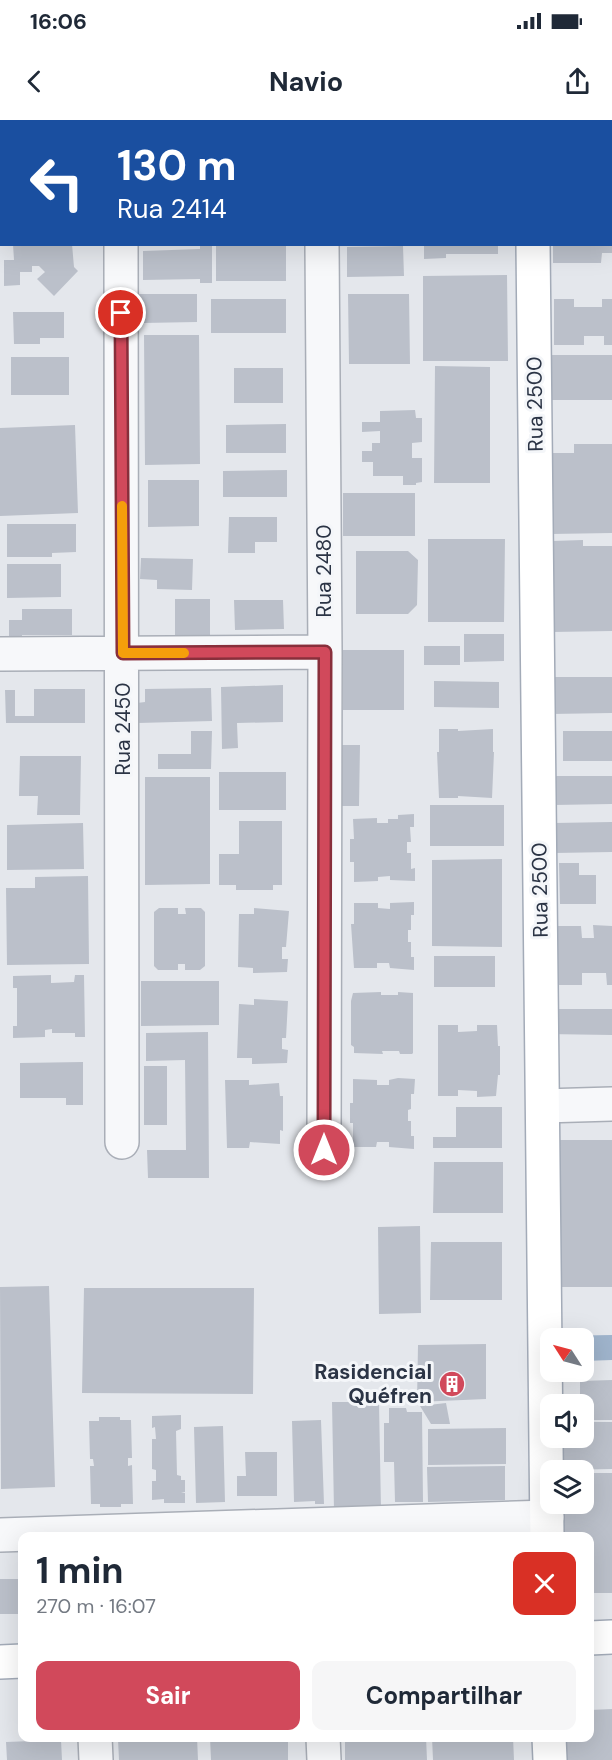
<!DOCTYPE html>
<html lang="pt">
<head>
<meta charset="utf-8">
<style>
	:root { --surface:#fff; --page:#f6f6f7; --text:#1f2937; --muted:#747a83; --accent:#d1495b }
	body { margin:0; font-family:"DM Sans",sans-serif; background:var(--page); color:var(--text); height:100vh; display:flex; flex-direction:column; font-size:22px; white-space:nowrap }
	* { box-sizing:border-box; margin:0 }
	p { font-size:20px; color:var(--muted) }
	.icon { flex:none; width:33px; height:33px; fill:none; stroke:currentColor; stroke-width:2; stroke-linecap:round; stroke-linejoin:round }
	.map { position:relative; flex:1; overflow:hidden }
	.drawer { position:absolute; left:18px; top:1412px; width:576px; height:210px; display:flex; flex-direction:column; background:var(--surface); border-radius:12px; box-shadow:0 6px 24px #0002 }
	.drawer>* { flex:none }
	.top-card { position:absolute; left:0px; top:0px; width:612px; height:126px; box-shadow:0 6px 24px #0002; background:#1a4fa0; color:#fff; overflow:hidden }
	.needle { width:39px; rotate:306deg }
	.buttons { position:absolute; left:540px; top:1208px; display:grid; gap:12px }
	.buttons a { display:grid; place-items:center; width:54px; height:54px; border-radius:12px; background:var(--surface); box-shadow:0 6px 24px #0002; font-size:30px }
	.pin { position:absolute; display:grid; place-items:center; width:51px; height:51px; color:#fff; margin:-26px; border:3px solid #fff; border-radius:50%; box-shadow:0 2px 6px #0007 }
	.me { position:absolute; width:66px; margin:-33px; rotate:0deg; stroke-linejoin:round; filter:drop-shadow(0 0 4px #0008) }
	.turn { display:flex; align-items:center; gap:21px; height:126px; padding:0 18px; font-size:27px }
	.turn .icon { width:78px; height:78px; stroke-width:2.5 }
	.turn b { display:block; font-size:42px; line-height:51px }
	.round { display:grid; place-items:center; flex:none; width:63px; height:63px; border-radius:12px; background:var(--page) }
	.overview { display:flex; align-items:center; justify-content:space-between; height:102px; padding:0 18px }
	h1 { font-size:36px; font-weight:700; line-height:45px }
	.primary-button { display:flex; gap:12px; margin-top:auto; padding:12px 18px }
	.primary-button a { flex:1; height:69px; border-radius:12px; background:var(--accent); color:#fff; font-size:24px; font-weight:700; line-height:69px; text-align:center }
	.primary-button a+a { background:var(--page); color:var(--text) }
	.status { display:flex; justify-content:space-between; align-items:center; height:42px; padding:0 30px; background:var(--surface); direction:ltr }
	.status svg { height:16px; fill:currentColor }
	header { display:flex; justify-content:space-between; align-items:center; height:78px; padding:0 18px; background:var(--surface); font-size:27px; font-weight:700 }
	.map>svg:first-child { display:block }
</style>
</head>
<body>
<div class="status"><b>16:06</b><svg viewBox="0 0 49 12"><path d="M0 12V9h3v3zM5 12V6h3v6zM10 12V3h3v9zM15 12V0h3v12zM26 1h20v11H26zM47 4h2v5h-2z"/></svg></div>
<header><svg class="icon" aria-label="back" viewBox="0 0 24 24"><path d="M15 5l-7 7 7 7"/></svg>Navio<svg class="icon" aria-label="share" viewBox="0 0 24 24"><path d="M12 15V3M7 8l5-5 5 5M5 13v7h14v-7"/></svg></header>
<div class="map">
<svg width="612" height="1640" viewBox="0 0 612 1640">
	<rect width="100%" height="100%" fill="#e4e7ec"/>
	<!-- water -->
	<path fill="#9fb4cc" d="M612 1215V1240L584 1241V1218H555V1216Z"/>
	<!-- building -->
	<path fill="#bbc0ca" d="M13 124H72L74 147 78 151 54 176 37 159 45 152 39 146H32V152H20V165L4 166V140H14Z
		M200 124H212V163H200V159L143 160V131L200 129Z
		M216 124H286V161H216Z
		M424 124H498V134H446V138L424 139Z
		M553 124H612V133H602L601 143H553Z
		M403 126 404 156 347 157V127Z
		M507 155 508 241H423V156Z
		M138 174H197V202L143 203 142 190 138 189Z
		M348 174H409L410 244H349Z
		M211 179H286V213H211Z
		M554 179H574V187H602V179H612V225H604V216H584V225H554Z
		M13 192H64V218H40V224H14Z
		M144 215H199L200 344 145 345Z
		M545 235H612V280H545Z
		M11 237H69V275H11Z
		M435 246 490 247V363H434Z
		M234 248H283V283H234Z
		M415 290 416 298H422V322L412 323V338H422V362L416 363V365H403V356H373V342H362V331H372V323H380V311L362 312V302H380V291Z
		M286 304V333H226V305Z
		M75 305 78 393 0 396V308Z
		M574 324H612V413L551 414 550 333H574Z
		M287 350V377H223V351Z
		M148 360H199V406L148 407Z
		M343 373H415V416H343Z
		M229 397H277V422H255V433H228Z
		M7 404H76V432L52 433V437H7Z
		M428 419H505L504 502H428Z
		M583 420V426H612V511L552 512V421Z
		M356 431H408L418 440 417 485 408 494H356Z
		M141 438 193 439 192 470 157 469V460L140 459Z
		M7 444H61V477L7 478Z
		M175 479H210V516H175Z
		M234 480H283L284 509 235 510Z
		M22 489H72V515H22V519H9V500H22Z
		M464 514H504V541L464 542Z
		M424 526H460V545H424Z
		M343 530H404V590H343Z
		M550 557H612V593L551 594Z
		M434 561 499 562V588L434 587Z
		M283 565V602L237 603 238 628 222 629 221 567Z
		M211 568 212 601 138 603 137 583 145 582V569Z
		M34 569H85V603H6L5 570H15V596H34Z
		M439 609H458V611L493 609V632H494L492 678 458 676V678H439L437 632H439Z
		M191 611H212L211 649H158V634H191Z
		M563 611H612V641H563Z
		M339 625H360L359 686H338Z
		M20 636H81L80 695H37L38 676H19Z
		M219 652H286V690H219Z
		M554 656H612V684L554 685Z
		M145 657H210V764L145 765Z
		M430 685H504V726H430Z
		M414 694V707H410L411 722H407V733H411V749L415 748V761L390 760V756L378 757V761L354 762V742H350V719H354L353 699 377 698V703H388V699H398V695Z
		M239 701H282V765H273V770H236V765H219V734H239Z
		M612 702V732L555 733 554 703Z
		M83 703 84 749 7 750V705Z
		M502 739V827L432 826V740Z
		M559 743H579V755H596V784H560Z
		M88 756 89 844 7 845 6 768H35V757Z
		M414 782V795H411V810H408V822H411V837H414V850L390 848 389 843H377V848H354L351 804H354V783H378V788L390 789V783Z
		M159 788H178V794H186L185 788H201L205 792V846L200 850H185V844H178V850H158L154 846V792Z
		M254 788 289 791 286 827H282V839H288L287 852 253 853V848L238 847 239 794H254Z
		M593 805 612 806V865H607L606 853H582V865H554L553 806H581L582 818H594Z
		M434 836H495V867H434Z
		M51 855V863L74 862 75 855H84L85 917H75V913H52V909L45 910V917L13 918V906H17V868H13V856Z
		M141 861H219V905L141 906Z
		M381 872V875H398V872L413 873V933L412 934H400L399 931H382L383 934 354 933V927L351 925V881L353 873Z
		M254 879 288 881 286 918H282V929L288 930 287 943 252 944V938H237L239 884 254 885Z
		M546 889H612V915L546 914Z
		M438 905H458V912L477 911V905H497L498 926H500V955H498L496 976 477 977V971L458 970V976H438Z
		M208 912 209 1058H148L147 1030H186L185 940 146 941V913Z
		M83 942V985H66V978H20V943Z
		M144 946H167V1005H144Z
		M398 958 415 959 414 974H411V989L408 990V1001H411V1016H414V1029L389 1027V1022H377L376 1027H353V1003H350V983H353V959L377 960V965H389V960Z
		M225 960H249V965L279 963 280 976H283V1011L280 1010V1024L250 1022 249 1028H227Z
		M456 987H502V1028H433V1017H456Z
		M560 1020H612V1167H559Z
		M434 1042H503V1093H433Z
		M420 1106 421 1193 379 1194 378 1107Z
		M431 1122H502V1180H430Z
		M49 1166 55 1367 1 1369 0 1167Z
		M84 1168H254L253 1274 82 1273Z
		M486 1224V1279L417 1282 418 1225Z
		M612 1260V1300H584V1284H580V1261Z
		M332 1282H379L381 1390 334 1391Z
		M446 1283 450 1304H431L420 1286Z
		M389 1288H406L407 1292H422L423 1382H395L394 1342H384V1303H389Z
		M181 1295V1309L176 1311 177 1355 181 1356V1360H185V1372L181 1373H185V1383H164V1379L152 1380V1361H156V1350L152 1349V1319H156L155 1307 152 1308V1296Z
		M99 1297H120V1300H131L132 1338H128V1346L132 1345 133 1384H121V1387H100V1384H91L90 1346H94L93 1339H90L89 1301H99Z
		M321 1300 324 1384H315V1381L294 1382 292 1301Z
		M584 1302H612V1349L559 1350V1317H584Z
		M223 1306 225 1382 196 1383 194 1307Z
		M506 1308V1344L428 1345V1309Z
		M245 1332H277V1376H237V1356H246Z
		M505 1346V1380L428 1382 427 1347Z
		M584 1353H612V1473H590V1416H559L558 1383H584Z
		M0 1459H22V1494H0Z
		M612 1589V1640H564V1617H590V1590Z
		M122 1617H197L198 1640H119L118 1619H122Z
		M210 1617H288V1640H211Z
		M345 1617H426L427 1640H345Z
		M432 1617H513L514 1640H433Z
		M61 1620 62 1640H7L6 1622Z"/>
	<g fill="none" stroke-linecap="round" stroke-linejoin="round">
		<!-- minor casing -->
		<g stroke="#a9aeb7" stroke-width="36">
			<path id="minor" d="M121 0V2
				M321 0V2
				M121 124 122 1022
				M322 124 325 532 324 1030
				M0 534 325 532
				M543 986 612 984
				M0 1415 547 1397
				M95 1617 96 1640
				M323 1617 324 1640"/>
		</g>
		<!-- major casing -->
		<g stroke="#a3abb8" stroke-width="36">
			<path id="major" d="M532 0V2
				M533 124 547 1416
				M590 1518 612 1517
				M0 1542 22 1541
				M549 1617 550 1640"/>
		</g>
		<!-- minor -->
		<use href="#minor" stroke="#f7f8fa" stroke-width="33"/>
		<!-- major -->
		<use href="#major" stroke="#fff" stroke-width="33"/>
	</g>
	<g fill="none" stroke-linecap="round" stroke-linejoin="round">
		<!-- route casing -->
		<g stroke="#882f3b" stroke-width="15">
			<path id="route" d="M121 193 123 533 325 532 324 1030"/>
		</g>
		<!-- route -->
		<use href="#route" stroke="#d1495b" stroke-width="10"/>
		<!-- slow -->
		<path stroke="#f59e0b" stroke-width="10" d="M122 386 123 533H184"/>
	</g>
	<!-- icons -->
	<defs>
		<g id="building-disc" transform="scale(1.35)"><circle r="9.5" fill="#d1495b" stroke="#f4f6f9"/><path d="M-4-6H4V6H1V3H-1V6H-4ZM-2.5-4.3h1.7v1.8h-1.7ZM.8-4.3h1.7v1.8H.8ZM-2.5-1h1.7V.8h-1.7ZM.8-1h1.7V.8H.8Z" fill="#fff"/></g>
	</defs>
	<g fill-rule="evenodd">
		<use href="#building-disc" x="452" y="1264"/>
	</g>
	<g text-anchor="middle" stroke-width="6" stroke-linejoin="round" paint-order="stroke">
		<!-- street labels -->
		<g font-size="21" fill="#2b3445" stroke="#f4f6f9">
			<text transform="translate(535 284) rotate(-91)" y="7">Rua 2500</text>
			<text transform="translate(324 451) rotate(-90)" y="7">Rua 2480</text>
			<text transform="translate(123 609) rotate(-90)" y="7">Rua 2450</text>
			<text transform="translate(540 770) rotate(-91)" y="7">Rua 2500</text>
		</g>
		<!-- poi labels -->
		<g font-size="21" font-weight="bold" fill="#2b3445" stroke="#f4f6f9" text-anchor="end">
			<text x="432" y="1259">Rasidencial<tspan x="432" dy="24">Quéfren</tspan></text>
		</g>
	</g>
</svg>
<div class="buttons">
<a><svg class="needle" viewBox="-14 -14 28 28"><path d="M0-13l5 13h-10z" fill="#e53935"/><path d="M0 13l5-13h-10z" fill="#747a83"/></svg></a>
<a><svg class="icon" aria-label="sound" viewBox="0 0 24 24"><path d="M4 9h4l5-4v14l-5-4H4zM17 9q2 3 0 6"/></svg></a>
<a><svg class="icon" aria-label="layers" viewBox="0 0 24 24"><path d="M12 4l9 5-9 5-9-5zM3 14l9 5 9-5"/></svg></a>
</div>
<div class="pin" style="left:121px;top:193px;background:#d93025"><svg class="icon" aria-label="arrive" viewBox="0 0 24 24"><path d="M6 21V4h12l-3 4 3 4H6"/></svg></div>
<svg class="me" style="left:324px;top:1030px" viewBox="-20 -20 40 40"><circle r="17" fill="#d1495b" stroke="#fff" stroke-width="3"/><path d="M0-11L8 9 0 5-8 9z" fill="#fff"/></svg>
<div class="top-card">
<div class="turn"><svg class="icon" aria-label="left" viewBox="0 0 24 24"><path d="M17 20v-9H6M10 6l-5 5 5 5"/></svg><div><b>130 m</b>Rua 2414</div></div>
</div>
<section class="drawer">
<div class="overview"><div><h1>1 min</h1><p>270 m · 16:07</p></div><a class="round" style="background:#d93025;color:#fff"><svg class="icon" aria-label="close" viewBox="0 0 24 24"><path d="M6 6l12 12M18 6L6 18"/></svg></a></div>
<div class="primary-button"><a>Sair</a><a>Compartilhar</a></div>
</section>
</div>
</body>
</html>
